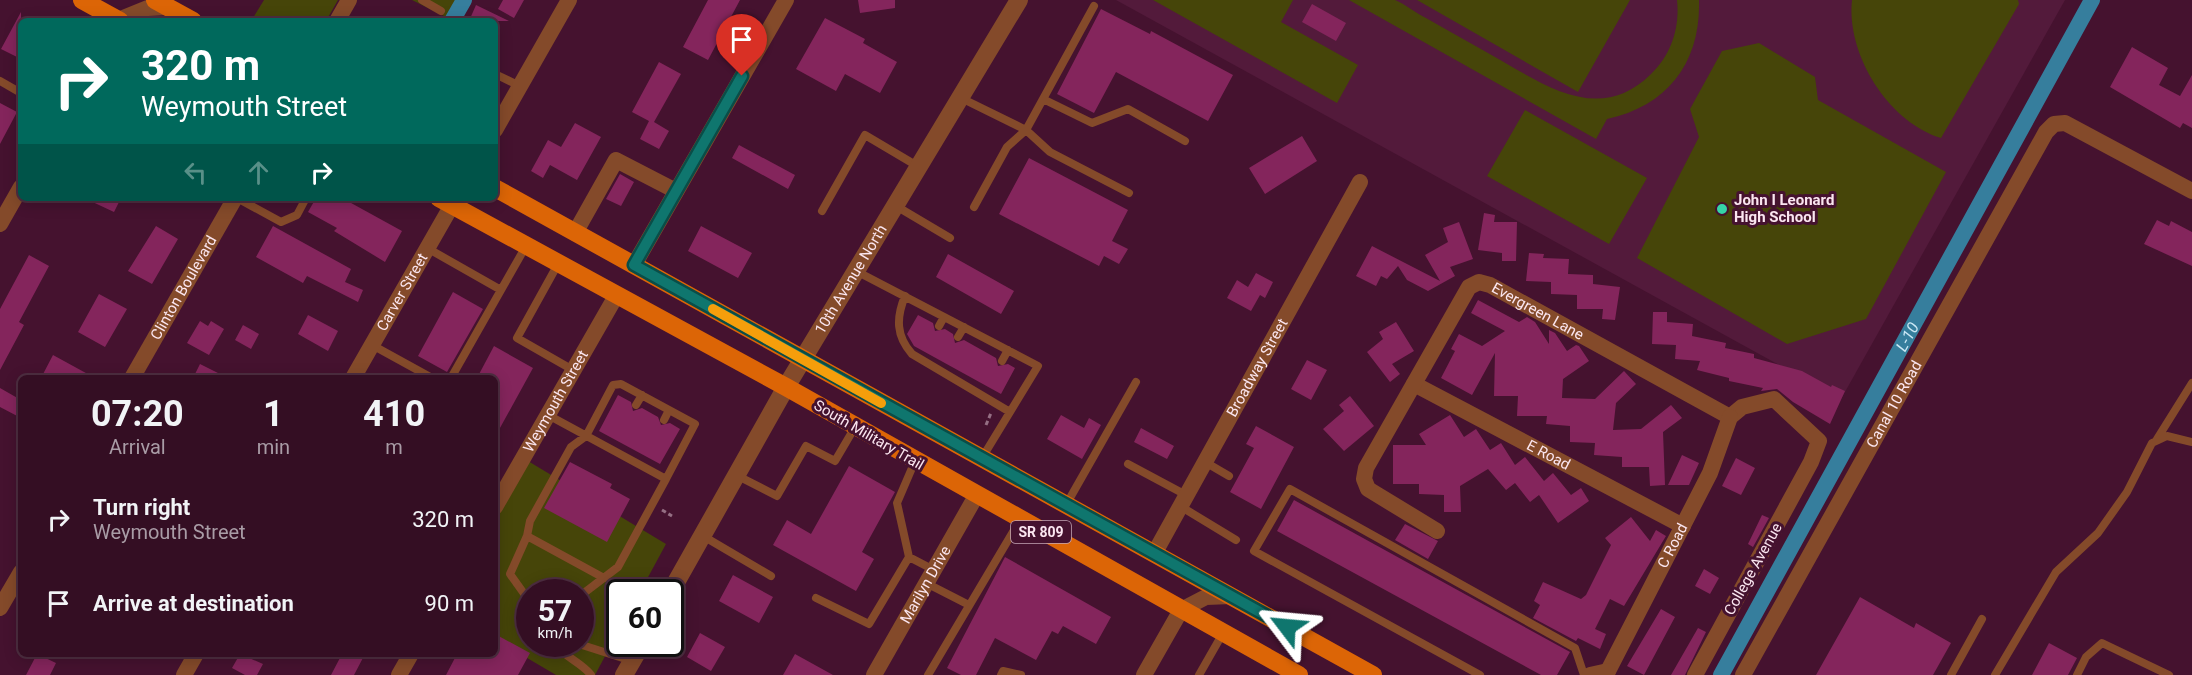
<!DOCTYPE html>
<html lang="en">
<head>
<meta charset="utf-8">
<style>
	:root { --surface:#340e23; --page:#3c172b; --text:#f1f3f6; --muted:#a99ca6; --line:#4e2e41 }
	body { margin:0; font-family:Roboto,sans-serif; background:var(--page); color:var(--text); height:100vh; display:flex; flex-direction:column; font-size:22px; white-space:nowrap }
	* { box-sizing:border-box; margin:0 }
	p { font-size:20px; color:var(--muted) }
	.icon { flex:none; width:33px; height:33px; fill:none; stroke:currentColor; stroke-width:2; stroke-linecap:round; stroke-linejoin:round }
	.map { position:relative; flex:1; overflow:hidden }
	.sheet { position:absolute; left:18px; top:375px; width:480px; height:282px; display:flex; flex-direction:column; background:var(--surface); border-radius:9px; box-shadow:0 3px 15px #0003,0 0 0 2px var(--line) }
	.sheet>* { flex:none }
	.hud { position:absolute; left:18px; top:18px; width:480px; height:183px; border-radius:9px; box-shadow:0 3px 15px #0003,0 0 0 2px var(--line); background:#00695c; color:#fff; overflow:hidden }
	.speed { position:absolute; left:516px; top:579px; display:flex; gap:12px; font-size:30px; font-weight:700; text-align:center }
	.speed>* { display:grid; place-content:center; width:78px; height:78px; border-radius:50%; background:var(--surface); box-shadow:0 3px 15px #0003,0 0 0 2px var(--line); line-height:1 }
	.speed small { font-size:15px; font-weight:400 }
	.speed .limit { border:3px solid #111; border-radius:9px; background:#fff; color:#111 }
	.pin { position:absolute; display:grid; place-items:center; width:51px; height:51px; color:#fff; margin:-62px -26px; border-radius:50% 50% 50% 0; rotate:-45deg; box-shadow:0 0 6px #0007 }
	.pin .icon { rotate:45deg }
	.me { position:absolute; width:66px; margin:-33px; rotate:299deg; stroke-linejoin:round; filter:drop-shadow(0 0 4px #0008) }
	.turn { display:flex; align-items:center; gap:21px; height:126px; padding:0 24px; font-size:27px }
	.turn .icon { width:78px; height:78px; stroke-width:2.5 }
	.turn b { display:block; font-size:42px; line-height:51px }
	.lanes { display:flex; align-items:center; height:57px; padding:0 24px; background:#0003; justify-content:center; gap:30px; direction:ltr }
	.lanes .off { opacity:.35 }
	.eta { display:flex; justify-content:space-evenly; align-items:center; height:102px; text-align:center }
	.eta b { font-size:36px; font-weight:700; line-height:42px }
	ul { padding:0; list-style:none }
	li { display:flex; align-items:center; gap:18px; height:84px; padding:0 24px }
	li div { flex:1 }
	li b { display:block; font-size:22px }
	li em { font-style:normal }
	.map>svg:first-child { display:block }
</style>
</head>
<body>
<div class="map">
<svg width="2192" height="675" viewBox="0 0 2192 675">
	<rect width="100%" height="100%" fill="#45122f"/>
	<!-- built -->
	<path fill="#531a3b" d="M1116 0H2065L1841 399Z"/>
	<!-- green -->
	<path fill="#464509" fill-rule="evenodd" d="M264 0H338L326 21H259L253 18Z
		M412 0H463L452 20Z
		M1153 0H1293L1281 22 1358 65 1337 103Z
		M1349 0C1362 0 1382 0 1395 0 1405 4 1416 13 1426 18 1451 32 1477 47 1502 61 1549 88 1602 123 1651 74 1671 55 1680 28 1677 0H1699C1701 62 1668 106 1607 119L1596 139Z
		M1417 0H1630L1578 92Z
		M1852 0H2018L2019 4 1941 138C1888 122 1846 54 1852 0Z
		M1759 43 1815 77 1818 100 1946 172 1866 319 1787 344 1637 258 1699 137 1690 109 1722 51Z
		M1525 110 1647 178 1609 244 1487 176Z
		M523 458 666 544 640 592H620L619 630 595 675H556L495 639V507ZM530 592H580V644H530Z"/>
	<g fill="none" stroke-linecap="round" stroke-linejoin="round">
		<!-- canal -->
		<g stroke="#367e9d" stroke-width="16">
			<path d="M452 21 464 0"/>
			<path id="s1" d="M1721 675 2092 0"/>
		</g>
	</g>
	<!-- building -->
	<path fill="#84255c" d="M503 0H524L514 18 498 9Z
		M708 0H740L708 60 683 47Z
		M858 0H895V8L860 13Z
		M1312 4 1346 23 1336 41 1302 22Z
		M476 5 509 21H469Z
		M1101 9 1150 34 1151 31 1233 75 1208 121 1116 72 1094 113 1057 94Z
		M21 12V59L1 49Z
		M825 18 865 39 863 43 897 62 880 93 845 74 836 91 796 69Z
		M2132 47 2168 68 2159 85 2180 96 2192 75V128L2183 123 2180 128 2110 87Z
		M659 62 681 74 654 122 669 131 659 149 640 139 649 121 632 112Z
		M0 103 17 112 0 144Z
		M575 123 601 137 577 180 550 165 543 178 531 171 548 140 561 147Z
		M1302 136 1317 161 1265 194 1249 168Z
		M739 145 795 175 788 189 732 158Z
		M1029 158 1128 210 1112 241 1128 249 1119 264 1104 256 1099 266 999 214Z
		M620 174 634 182 621 206 606 199Z
		M84 198H121L114 212Z
		M316 198H342L402 231 385 262 334 231 337 228 308 212Z
		M1484 213 1495 215 1494 222H1517L1516 261H1502V253L1478 250Z
		M2157 220 2169 226 2171 221 2192 232V266L2144 244Z
		M1459 222 1473 259 1450 267 1455 276 1428 291 1407 280 1398 266 1387 279 1381 276 1376 286 1356 276 1372 246 1440 281 1425 255 1448 242 1443 228Z
		M156 226 178 239 152 284 128 271Z
		M273 226 351 269 345 282 363 290 358 302 307 276 303 283 256 257Z
		M701 226 752 253 738 278 688 251Z
		M1529 253 1544 254 1543 258 1569 259 1568 274 1593 275V284L1620 287 1615 320 1602 319 1603 309H1577V295L1551 294V282L1526 281Z
		M948 254 1014 291 1001 314 936 277Z
		M29 255 49 266 19 322 24 325 0 370V309Z
		M1256 273 1273 282 1265 298 1260 295 1251 311 1227 298 1237 280 1248 287Z
		M453 292 483 309 447 372 418 356Z
		M99 294 127 309 105 347 78 332Z
		M1478 300 1519 322 1527 317 1535 322 1549 344V330L1555 333 1567 351 1576 345 1579 346 1589 361 1563 379 1562 398 1595 399 1624 371 1636 384 1616 403 1613 430 1641 429 1671 405 1682 418 1663 432 1665 485 1650 486 1649 467H1622V457L1594 455 1595 443 1570 442V426L1546 424 1547 416H1517L1518 396H1494L1495 353 1472 395 1441 378 1455 351 1451 349 1459 334 1482 346 1505 331 1471 313Z
		M1653 312H1667V322L1693 324 1692 336 1726 343 1725 348 1754 354V358L1802 371 1831 387 1832 385 1845 391 1830 424 1793 402 1777 389 1761 391 1763 388 1729 381V378L1697 370 1700 361 1675 359 1676 345 1652 344Z
		M308 315 338 331 328 351 298 334Z
		M918 315 933 323 935 331 945 329 953 334 955 343 964 340 996 358 998 366 1008 364 1015 368 1001 394 914 346 907 334Z
		M200 321 208 326 211 321 224 329 209 355 187 343Z
		M1396 322 1414 351 1392 364 1400 374 1390 382 1367 352 1383 339 1379 332Z
		M243 325 259 334 251 349 235 340Z
		M494 346 533 368 495 437V378H477Z
		M53 355 95 378H41Z
		M1307 360 1327 370 1311 400 1291 389Z
		M200 364 228 378H193Z
		M0 388 21 400V418L0 407Z
		M618 395 631 402 633 411 642 408 658 417 661 425 670 423 680 429 660 464 599 431Z
		M1350 396 1374 426 1344 451 1323 429 1344 411 1339 405Z
		M1061 415 1084 428 1089 418 1101 425 1082 459 1047 439Z
		M1450 415 1464 437 1476 429 1490 450 1501 443 1515 465 1525 457 1544 481 1553 473 1571 495 1581 488 1589 501 1558 523 1539 495 1530 502 1515 483 1506 490 1488 469 1460 486 1461 512H1444V495L1419 494V484H1393V445H1426L1419 434Z
		M1256 426 1294 447 1261 509 1230 492 1254 448 1246 444Z
		M1141 428 1174 446 1167 459 1134 442Z
		M1682 455 1699 463 1689 485H1668Z
		M1736 458 1755 468 1741 495 1722 486Z
		M570 462 612 484 610 488 630 499 607 542 544 508Z
		M849 466 895 492 862 552 874 559 856 591 773 545 787 520 811 534Z
		M1294 500 1570 652 1557 675H1541L1277 531Z
		M1762 515 1769 518 1753 547 1748 544Z
		M1631 517 1650 541 1656 530 1666 536 1624 606 1610 599 1595 629 1606 634 1600 649 1578 638 1576 641 1533 618 1540 605 1534 601 1543 582 1581 599 1586 595 1611 545 1605 538Z
		M1405 524 1438 541 1428 559 1395 540Z
		M1005 557 1111 617 1096 644 1063 626 1058 634 1052 631 1036 660 995 638 976 675H961L947 668Z
		M1704 569 1719 578 1710 594 1695 586Z
		M733 575 773 597 759 623 719 601Z
		M1860 597 1914 628 1916 623 1951 643 1933 675H1816Z
		M1661 609 1675 617 1644 675 1627 666Z
		M1698 628 1706 632 1685 675H1671Z
		M700 633 725 647 711 671 687 657Z
		M495 634 530 653 518 675H446L457 654H495Z
		M2049 643 2077 658 2068 675H2032Z
		M37 654 56 663 50 675H26Z
		M240 654 263 664 257 675H245L232 668Z
		M342 654H365L354 675H331Z
		M795 654 833 675H783Z"/>
	<g fill="none" stroke-linecap="round" stroke-linejoin="round">
		<!-- path -->
		<path stroke="#956f84" stroke-width="3" stroke-dasharray="4.5 3" stroke-linecap="butt" d="M986 425 991 413
			M662 510 672 516"/>
		<!-- service -->
		<path stroke="#844a2a" stroke-width="8" d="M422 0 441 11
			M495 74 520 86
			M0 81 21 93
			M961 98 1026 130 1094 6
			M1043 99 1092 123 1128 109 1185 141
			M237 198 281 222 297 215 306 198
			M896 206 950 238
			M974 207 1007 147 1026 130 1050 152 1129 193
			M822 211 865 135 919 167
			M427 248 501 290
			M558 264 517 338 573 370
			M856 271 1038 366 982 458
			M905 296C896 318 896 336 912 354L1010 412
			M939 326 944 317
			M958 337 964 327
			M372 345 432 378
			M1002 361 1008 350
			M451 378 526 246
			M636 405 642 395
			M548 415 666 479 618 567 580 596
			M664 420 669 410
			M2157 439 2192 383
			M915 461 897 503 909 557 934 570
			M1205 462 1229 476
			M1128 464 1186 495
			M736 475 777 496 806 446 835 461 855 427
			M1066 505 1136 382
			M1180 506 1236 540
			M527 536 530 521 571 447 586 436 613 385 621 384 695 424 666 479
			M703 536 771 576
			M926 583 969 605
			M816 598 869 624 909 557
			M530 602 510 574 527 536 604 578
			M556 644C565 658 581 662 591 675
			M579 644 632 661
			M928 675 1020 520
			M1001 675 1003 671 1021 675
			M1199 675 1223 633
			M1480 675 1254 551 1290 489 1575 648 1584 675
			M1951 675 1982 619
			M1995 675 2056 572 2098 533 2127 492 2152 443 2167 436 2192 442
			M2077 675 2086 657 2102 643 2169 675"/>
		<!-- minor -->
		<g stroke="#844a2a" stroke-width="16">
			<path d="M116 21 148 8 168 7"/>
			<path d="M337 21 349 0"/>
			<path d="M495 130 569 0"/>
			<path d="M0 224 21 187"/>
			<path d="M575 233 616 160 676 191"/>
			<path d="M634 265 786 0"/>
			<path id="s2" d="M132 378 235 198"/>
			<path id="s3" d="M353 378 452 205"/>
			<path id="s4" d="M1414 384 1683 526"/>
			<path id="s5" d="M495 507 616 296"/>
			<path id="s6" d="M1437 531 1368 489 1364 479 1366 468 1469 287 1479 282 1490 285 1730 417 1742 407 1774 399 1819 441 1811 462 1695 675"/>
			<path id="s7" d="M1154 554 1360 182"/>
			<path d="M0 608 21 572"/>
			<path id="s8" d="M1608 671 1710 473 1730 417"/>
			<path d="M184 675 196 654"/>
			<path d="M399 675 411 654"/>
			<path id="s9" d="M874 675 976 496"/>
			<path d="M1144 675 1181 610 1206 597 1231 596"/>
			<path d="M1590 675 1608 671"/>
			<path id="s10" d="M1743 675 2046 132 2054 124 2065 123 2192 191"/>
		</g>
		<!-- tertiary -->
		<g stroke="#844a2a" stroke-width="18">
			<path id="s11" d="M670 593 786 387 1019 0"/>
			<path d="M624 675 642 644"/>
		</g>
		<!-- primary -->
		<path stroke="#dc6506" stroke-width="18" d="M82 0 120 21
			M155 0 193 21
			M495 188 1373 675
			M439 198 786 387 1299 675"/>
	</g>
	<g fill="none" stroke-linecap="round" stroke-linejoin="round">
		<!-- route casing -->
		<g stroke="#0a4d48" stroke-width="15">
			<path id="route" d="M742 76 634 265 1287 627"/>
		</g>
		<!-- route -->
		<use href="#route" stroke="#0f766e" stroke-width="10"/>
		<!-- slow -->
		<path stroke="#f59e0b" stroke-width="10" d="M713 309 881 403"/>
	</g>
	<!-- markers -->
	<circle fill="#36d4a7" stroke="#45122f" stroke-width="2" cx="1722" cy="209" r="6"/>
	<g text-anchor="middle" stroke-width="6" stroke-linejoin="round" paint-order="stroke">
		<!-- shield labels -->
		<rect fill="#45122f" stroke="#c4a6b6" stroke-width="1.5" x="1011" y="521" width="60" height="22" rx="4.5"/>
		<g font-size="14" font-weight="bold" fill="#fbe6f0">
			<text x="1041" y="537">SR 809</text>
		</g>
		<!-- poi labels -->
		<g font-size="15" font-weight="bold" fill="#fbe6f0" stroke="#45122f" text-anchor="start">
			<text x="1734" y="205">John I Leonard<tspan x="1734" dy="17">High School</tspan></text>
		</g>
		<!-- street labels -->
		<g font-size="15" fill="#fbe6f0" stroke="#45122f">
			<text dy="5" stroke="none"><textPath href="#s11" startOffset="362">10th Avenue North</textPath></text>
			<text dy="5" stroke="none"><textPath href="#s2" startOffset="104">Clinton Boulevard</textPath></text>
			<text dy="5" stroke="none"><textPath href="#s3" startOffset="99">Carver Street</textPath></text>
			<text dy="5" stroke="none"><textPath href="#s6" startOffset="388">Evergreen Lane</textPath></text>
			<text dy="5" stroke="none"><textPath href="#s7" startOffset="213">Broadway Street</textPath></text>
			<text dy="5" stroke="none"><textPath href="#s5" startOffset="122">Weymouth Street</textPath></text>
			<text dy="5" stroke="none"><textPath href="#s10" startOffset="310">Canal 10 Road</textPath></text>
			<text transform="translate(869 435) rotate(30)" y="5">South Military Trail</text>
			<text dy="5" stroke="none"><textPath href="#s4" startOffset="152">E Road</textPath></text>
			<text dy="5" stroke="none"><textPath href="#s8" startOffset="141">C Road</textPath></text>
			<text transform="translate(1753 569) rotate(-61)" y="5">College Avenue</text>
			<text dy="5" stroke="none"><textPath href="#s9" startOffset="104">Marilyn Drive</textPath></text>
		</g>
		<!-- water labels -->
		<g font-size="16" font-style="italic" fill="#cce8f5" stroke="#45122f">
			<text dy="6" stroke="none"><textPath href="#s1" startOffset="386">L-10</textPath></text>
		</g>
	</g>
</svg>
<div class="speed"><div>57<small>km/h</small></div><div class="limit">60</div></div>
<div class="pin" style="left:742px;top:76px;background:#d93025"><svg class="icon" aria-label="arrive" viewBox="0 0 24 24"><path d="M6 21V4h12l-3 4 3 4H6"/></svg></div>
<svg class="me" style="left:1287px;top:627px" viewBox="-20 -20 40 40"><path d="M0-17L14 15 0 8-14 15z" fill="#0f766e" stroke="#fff" stroke-width="4"/></svg>
<div class="hud">
<div class="turn"><svg class="icon" aria-label="right" viewBox="0 0 24 24"><path d="M7 20v-9h11M14 6l5 5-5 5"/></svg><div><b>320 m</b>Weymouth Street</div></div>
<div class="lanes"><svg class="icon off" aria-label="left" viewBox="0 0 24 24"><path d="M17 20v-9H6M10 6l-5 5 5 5"/></svg><svg class="icon off" aria-label="ahead" viewBox="0 0 24 24"><path d="M12 20V5M6 11l6-6 6 6"/></svg><svg class="icon" aria-label="right" viewBox="0 0 24 24"><path d="M7 20v-9h11M14 6l5 5-5 5"/></svg></div>
</div>
<section class="sheet">
<div class="eta">
<div><b>07:20</b><p>Arrival</p></div>
<div><b>1</b><p>min</p></div>
<div><b>410</b><p>m</p></div>
</div>
<ul>
<li><svg class="icon" aria-label="right" viewBox="0 0 24 24"><path d="M7 20v-9h11M14 6l5 5-5 5"/></svg><div><b>Turn right</b><p>Weymouth Street</p></div><em>320 m</em></li>
<li><svg class="icon" aria-label="arrive" viewBox="0 0 24 24"><path d="M6 21V4h12l-3 4 3 4H6"/></svg><div><b>Arrive at destination</b></div><em>90 m</em></li>
</ul>
</section>
</div>
</body>
</html>
